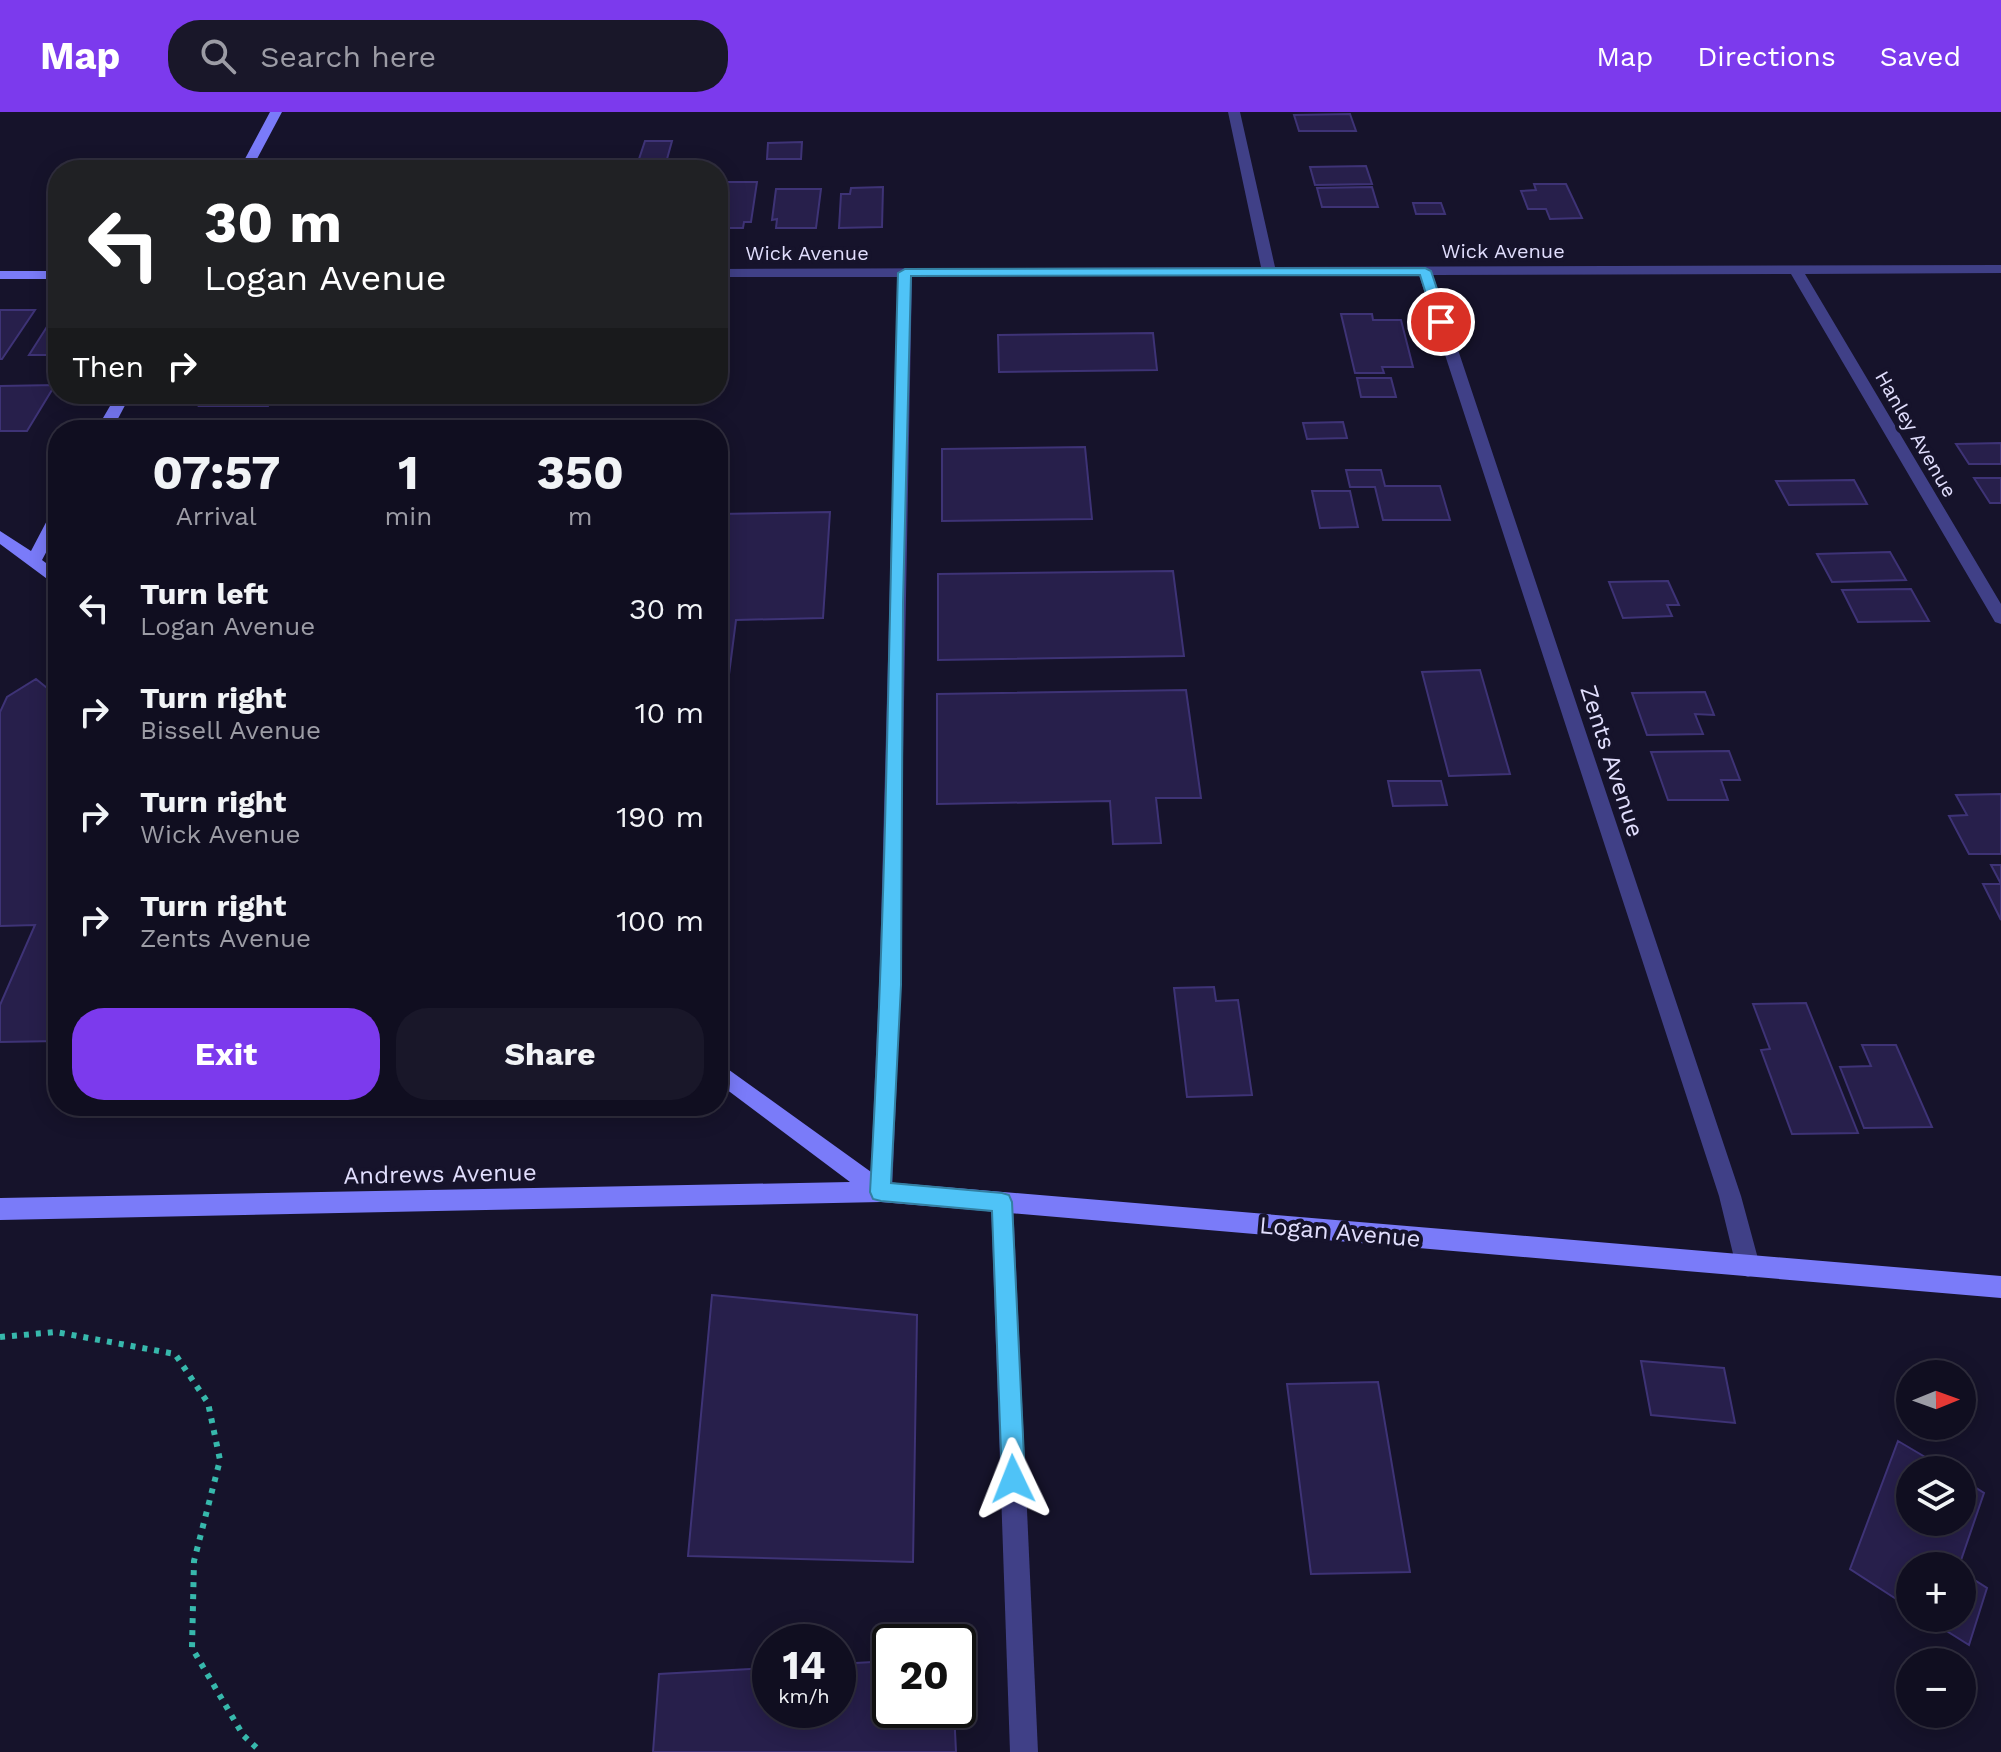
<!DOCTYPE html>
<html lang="en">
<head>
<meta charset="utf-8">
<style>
	:root { --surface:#100e20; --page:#191729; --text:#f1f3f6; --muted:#9c9ca5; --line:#302e3e; --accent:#7c3aed }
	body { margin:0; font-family:"Work Sans",sans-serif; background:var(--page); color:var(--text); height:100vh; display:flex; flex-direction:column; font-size:30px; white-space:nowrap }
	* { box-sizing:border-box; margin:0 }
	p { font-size:26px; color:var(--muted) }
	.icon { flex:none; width:44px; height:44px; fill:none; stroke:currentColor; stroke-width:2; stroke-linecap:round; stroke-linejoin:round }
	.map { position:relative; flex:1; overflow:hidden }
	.sheet { position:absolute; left:48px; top:308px; width:680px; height:696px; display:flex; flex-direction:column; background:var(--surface); border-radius:32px; box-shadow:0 4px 20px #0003,0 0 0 2px var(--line) }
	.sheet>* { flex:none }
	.guide { position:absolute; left:48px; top:48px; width:680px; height:244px; border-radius:32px; box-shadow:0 4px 20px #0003,0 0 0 2px var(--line); background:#202124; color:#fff; overflow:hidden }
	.needle { width:52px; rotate:89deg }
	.fabs { position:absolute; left:1896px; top:1248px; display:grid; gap:16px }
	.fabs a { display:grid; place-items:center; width:80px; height:80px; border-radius:50%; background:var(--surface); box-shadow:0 4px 20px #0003,0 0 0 2px var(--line); font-size:40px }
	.speed { position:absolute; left:752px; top:1512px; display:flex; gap:16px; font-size:40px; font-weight:700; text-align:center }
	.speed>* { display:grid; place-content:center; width:104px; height:104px; border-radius:50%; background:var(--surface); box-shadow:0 4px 20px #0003,0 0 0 2px var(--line); line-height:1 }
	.speed small { font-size:20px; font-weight:400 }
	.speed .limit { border:4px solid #111; border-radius:12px; background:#fff; color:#111 }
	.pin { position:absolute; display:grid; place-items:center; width:68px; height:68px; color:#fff; margin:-34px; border:4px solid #fff; border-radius:50%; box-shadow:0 2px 8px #0007 }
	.me { position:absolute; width:88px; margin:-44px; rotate:358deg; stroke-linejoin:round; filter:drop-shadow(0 0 6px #0008) }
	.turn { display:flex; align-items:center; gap:28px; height:168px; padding:0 24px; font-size:36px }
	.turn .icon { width:104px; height:104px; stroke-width:2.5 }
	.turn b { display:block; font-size:56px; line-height:68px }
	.then { display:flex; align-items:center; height:76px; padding:0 24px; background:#0003; gap:16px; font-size:30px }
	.eta { display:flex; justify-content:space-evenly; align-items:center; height:136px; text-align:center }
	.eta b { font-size:48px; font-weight:700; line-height:56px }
	.primary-button { display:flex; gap:16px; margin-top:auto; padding:16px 24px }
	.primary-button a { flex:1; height:92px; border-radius:32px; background:var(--accent); color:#fff; font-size:32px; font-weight:700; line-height:92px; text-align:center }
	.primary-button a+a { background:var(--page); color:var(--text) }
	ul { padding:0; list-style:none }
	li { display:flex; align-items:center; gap:24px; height:104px; padding:0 24px }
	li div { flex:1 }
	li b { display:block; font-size:30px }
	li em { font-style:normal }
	header { display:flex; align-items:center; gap:48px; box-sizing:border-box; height:112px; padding:0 40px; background:var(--accent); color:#fff }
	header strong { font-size:38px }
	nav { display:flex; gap:44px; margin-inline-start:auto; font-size:28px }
	.search { width:560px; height:72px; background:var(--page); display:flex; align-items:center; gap:20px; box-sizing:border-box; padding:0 28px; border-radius:32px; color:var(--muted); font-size:30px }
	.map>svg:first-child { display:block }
</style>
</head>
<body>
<header>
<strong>Map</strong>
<div class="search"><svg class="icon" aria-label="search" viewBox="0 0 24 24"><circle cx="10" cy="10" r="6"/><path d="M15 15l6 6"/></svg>Search here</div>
<nav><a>Map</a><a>Directions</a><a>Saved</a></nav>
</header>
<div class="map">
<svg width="2001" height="1640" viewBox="0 0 2001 1640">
	<rect width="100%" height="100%" fill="#16132b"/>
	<!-- building -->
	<path fill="#271f4b" stroke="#3e3376" stroke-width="2" d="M1350 2 1356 19H1299L1294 3Z
		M645 29H672L667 47H639Z
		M802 30 801 47H767L768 31Z
		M1366 54 1372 72 1315 73 1310 55Z
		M718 70H757L751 110H744L743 116H718Z
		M1534 72H1566L1582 106 1550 107 1546 97H1528L1521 79 1536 78Z
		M883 75 882 115 839 116 841 82H850L851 76Z
		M1372 75 1378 95H1322L1317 76Z
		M776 77H821L816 116H776L777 107 772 108Z
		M1413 91H1441L1445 102H1416Z
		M0 198H35L2 247H0Z
		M57 199 58 237 54 243H29Z
		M1341 202H1372L1373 208H1401L1413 255H1382L1384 261H1355Z
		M1153 221 1157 258 999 260 998 223Z
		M1357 266H1391L1396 285H1361Z
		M55 273 27 319H0V274Z
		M205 282H273L268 294H199Z
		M1343 310 1347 326 1307 327 1303 311Z
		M183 312H247L245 318H180Z
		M2001 331V352H1969L1956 332Z
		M1085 335 1092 407 942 409V337Z
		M1346 358H1381L1385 374H1440L1450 408H1383L1375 375H1350Z
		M1974 366H2001V391H1990Z
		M1854 368 1867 392 1789 393 1776 369Z
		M1312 379H1350L1358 415 1320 416Z
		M830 400 823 506 736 508 718 648V402Z
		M1890 440 1906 468 1832 470 1817 442Z
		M1173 459 1184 544 938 548V462Z
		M1668 469 1679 493H1667L1672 504 1623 506 1609 470Z
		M1911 477 1929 509 1858 510 1842 478Z
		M1480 558 1510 662 1449 664 1422 560Z
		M36 567 58 585V929L0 930V893L35 813 0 814V600L7 585Z
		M1186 578 1201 686H1156L1161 731 1113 732 1110 689 937 692V582Z
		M1705 580 1714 603 1695 602 1703 622 1647 623 1632 581Z
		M1729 639 1740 668H1721L1728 688H1668L1651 640Z
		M1388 669H1441L1447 693 1393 694Z
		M2001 682V742H1969L1949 704 1967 703 1956 683Z
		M1991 753H2001V808L1983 772H2001Z
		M1214 875 1216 889 1238 888 1252 983 1187 985 1174 876Z
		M1806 891 1858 1021 1792 1022 1761 938 1770 937 1753 892Z
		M1862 933H1896L1932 1015 1864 1016 1840 955 1871 954Z
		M220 994H300L298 1000 218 1001Z
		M712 1183 917 1203 913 1450 688 1444Z
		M1641 1249 1724 1256 1735 1311 1651 1303Z
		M1378 1270 1410 1460 1311 1462 1287 1272Z
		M1898 1329 1947 1358H1910V1410H1962V1367L1984 1381 1959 1454H1910V1496L1850 1457Z
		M1962 1460 1987 1476 1969 1533 1926 1506H1962Z
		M890 1549V1598H954L956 1640H653L659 1562 770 1556V1598H838V1552Z"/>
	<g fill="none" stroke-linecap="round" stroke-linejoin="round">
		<!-- path -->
		<path stroke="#37b8ac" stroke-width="6" stroke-dasharray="5 7" stroke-linecap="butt" d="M0 1225 56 1220 175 1242 208 1291 220 1348 194 1449 192 1536 243 1623 261 1640"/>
		<!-- lane -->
		<path fill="#404087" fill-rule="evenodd" d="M1002 1080 1010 1083 1013 1090 1038 1640H1010L991 1090 994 1083Z"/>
		<!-- street -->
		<path fill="#404087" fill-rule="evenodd" d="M1228 0H1240L1275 155 2001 153V161L1805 162 2001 492V512L1995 510 1791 162 1433 163 1741 1084 1760 1154 1756 1162 1748 1165 1740 1162 1736 1154 1719 1084 1419 163 912 164 897 965 892 1080 889 1087 881 1090 873 1087 870 1080 880 850 898 165H718V157L1261 155Z"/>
		<!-- secondary -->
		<path fill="#7a7bf9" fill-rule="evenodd" d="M270 0H282L251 58H239Z
			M0 159H58V167H0Z
			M117 282H131L112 318H96Z
			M58 398V418L42 448 58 460V475L0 432V419L31 439 52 399Z
			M718 950 885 1070 2001 1164V1186L881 1090 0 1108V1086L850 1070 718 971Z"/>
	</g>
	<!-- route -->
	<path fill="#4fc3f7" stroke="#337fa1" stroke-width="2" d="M1425 156 1431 159 1448 210 1446 212 1435 210 1420 163 911 164 903 491 901 873 891 1071 1002 1081 1009 1083 1012 1090 1025 1367 1022 1375 1013 1378 1005 1375 1002 1367 992 1099 881 1089 873 1087 870 1080C888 774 889 467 898 161L905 157Z"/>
	<g text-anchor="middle" stroke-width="8" stroke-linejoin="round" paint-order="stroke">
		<!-- far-street labels -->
		<g font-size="20" fill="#e1defd" stroke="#16132b">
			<text x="1503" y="146">Wick Avenue</text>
			<text x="807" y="148">Wick Avenue</text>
			<text transform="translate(1916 322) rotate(60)" y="7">Hanley Avenue</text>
		</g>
		<!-- street labels -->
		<g font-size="24" fill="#e1defd" stroke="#16132b">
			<text transform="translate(1612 649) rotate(72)" y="8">Zents Avenue</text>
			<text transform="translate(440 1062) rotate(-1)" y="8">Andrews Avenue</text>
			<text transform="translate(1340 1120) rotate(5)" y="8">Logan Avenue</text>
		</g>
	</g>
</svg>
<div class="fabs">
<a><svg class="needle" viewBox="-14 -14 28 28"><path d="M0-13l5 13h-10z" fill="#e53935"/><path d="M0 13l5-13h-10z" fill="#9c9ca5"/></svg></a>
<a><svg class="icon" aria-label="layers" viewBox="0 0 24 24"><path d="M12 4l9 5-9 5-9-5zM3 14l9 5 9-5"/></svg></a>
<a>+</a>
<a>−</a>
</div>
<div class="speed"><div>14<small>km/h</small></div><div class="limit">20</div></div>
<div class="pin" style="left:1441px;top:210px;background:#d93025"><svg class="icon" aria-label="arrive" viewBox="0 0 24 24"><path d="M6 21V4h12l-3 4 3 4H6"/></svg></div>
<svg class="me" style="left:1013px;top:1367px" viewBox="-20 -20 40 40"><path d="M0-17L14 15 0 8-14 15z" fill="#4fc3f7" stroke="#fff" stroke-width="4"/></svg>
<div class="guide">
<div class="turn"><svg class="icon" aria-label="left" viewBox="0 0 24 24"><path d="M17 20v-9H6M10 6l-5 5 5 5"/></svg><div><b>30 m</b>Logan Avenue</div></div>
<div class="then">Then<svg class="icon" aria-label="right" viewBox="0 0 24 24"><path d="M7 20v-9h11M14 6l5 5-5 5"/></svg></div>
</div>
<section class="sheet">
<div class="eta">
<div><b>07:57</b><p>Arrival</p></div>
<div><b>1</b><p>min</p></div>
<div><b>350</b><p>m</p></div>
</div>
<ul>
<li><svg class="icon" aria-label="left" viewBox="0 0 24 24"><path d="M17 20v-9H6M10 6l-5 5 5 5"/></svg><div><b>Turn left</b><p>Logan Avenue</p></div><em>30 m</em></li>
<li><svg class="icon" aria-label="right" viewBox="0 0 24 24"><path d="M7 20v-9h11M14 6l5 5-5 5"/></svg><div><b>Turn right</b><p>Bissell Avenue</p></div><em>10 m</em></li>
<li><svg class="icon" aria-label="right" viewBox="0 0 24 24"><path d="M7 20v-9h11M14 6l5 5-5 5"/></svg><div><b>Turn right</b><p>Wick Avenue</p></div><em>190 m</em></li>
<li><svg class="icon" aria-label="right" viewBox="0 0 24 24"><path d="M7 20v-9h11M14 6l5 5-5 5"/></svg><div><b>Turn right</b><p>Zents Avenue</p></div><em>100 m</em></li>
</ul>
<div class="primary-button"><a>Exit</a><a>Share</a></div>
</section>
</div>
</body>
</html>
